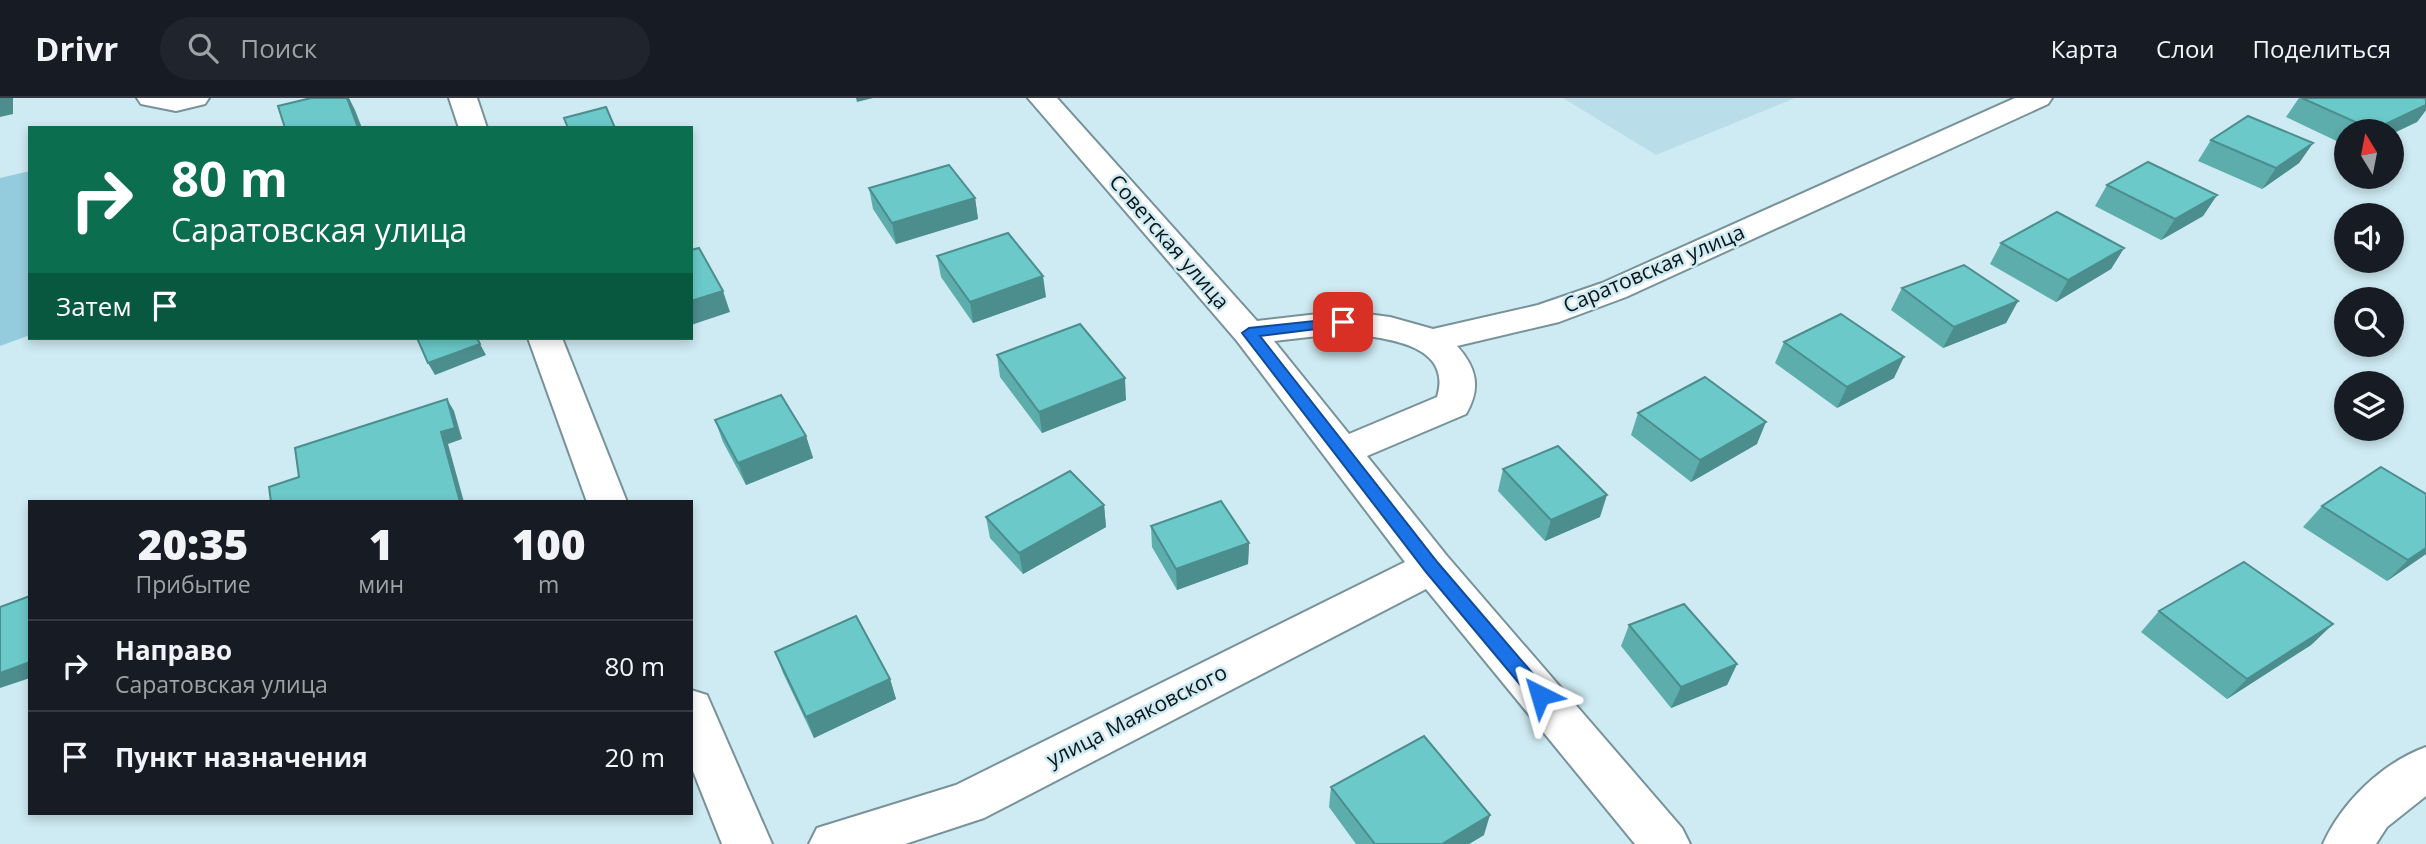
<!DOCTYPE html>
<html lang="ru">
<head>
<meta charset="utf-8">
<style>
	:root { --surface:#171b24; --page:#20242c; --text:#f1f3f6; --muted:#9ea1a6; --line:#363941 }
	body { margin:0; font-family:"Open Sans",sans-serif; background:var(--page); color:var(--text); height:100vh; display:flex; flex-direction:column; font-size:26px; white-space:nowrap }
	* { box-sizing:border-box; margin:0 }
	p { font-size:23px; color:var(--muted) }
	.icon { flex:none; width:38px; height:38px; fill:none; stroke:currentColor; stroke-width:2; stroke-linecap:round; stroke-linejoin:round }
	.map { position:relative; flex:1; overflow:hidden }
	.panel { position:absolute; left:28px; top:402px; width:665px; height:315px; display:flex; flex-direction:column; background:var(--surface); border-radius:0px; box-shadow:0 4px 10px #0003 }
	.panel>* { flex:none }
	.hud { position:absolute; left:28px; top:28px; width:665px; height:214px; border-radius:0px; box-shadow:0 4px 10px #0003; background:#0b6e4f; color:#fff; overflow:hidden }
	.needle { width:46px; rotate:350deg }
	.buttons { position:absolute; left:2334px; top:21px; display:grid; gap:14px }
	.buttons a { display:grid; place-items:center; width:70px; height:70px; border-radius:50%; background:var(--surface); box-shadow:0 4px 10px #0003; font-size:35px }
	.pin { position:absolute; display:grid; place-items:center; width:60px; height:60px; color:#fff; margin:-30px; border-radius:14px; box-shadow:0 4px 10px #0006 }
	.me { position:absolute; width:77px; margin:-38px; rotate:320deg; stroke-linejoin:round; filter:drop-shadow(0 0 5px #0008) }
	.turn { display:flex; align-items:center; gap:24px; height:147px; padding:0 28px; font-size:32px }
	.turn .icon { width:91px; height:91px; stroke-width:2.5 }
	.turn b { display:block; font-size:49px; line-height:60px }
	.then { display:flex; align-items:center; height:66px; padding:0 28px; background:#0003; gap:14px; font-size:26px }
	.eta { display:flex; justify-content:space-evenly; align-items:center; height:119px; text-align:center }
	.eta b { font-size:42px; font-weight:800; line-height:49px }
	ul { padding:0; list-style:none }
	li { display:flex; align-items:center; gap:21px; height:91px; padding:0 28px; border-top:2px solid var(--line) }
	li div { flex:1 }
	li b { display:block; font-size:26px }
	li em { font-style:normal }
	header { display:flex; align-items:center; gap:42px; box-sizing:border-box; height:98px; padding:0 35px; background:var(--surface); border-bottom:2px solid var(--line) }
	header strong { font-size:33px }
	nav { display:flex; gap:38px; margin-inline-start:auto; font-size:24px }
	.search { width:490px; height:63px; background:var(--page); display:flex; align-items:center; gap:18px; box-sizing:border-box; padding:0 24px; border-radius:38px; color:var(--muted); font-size:26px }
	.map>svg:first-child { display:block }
</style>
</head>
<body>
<header>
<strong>Drivr</strong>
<div class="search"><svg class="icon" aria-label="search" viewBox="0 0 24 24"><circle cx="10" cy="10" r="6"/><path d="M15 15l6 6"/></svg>Поиск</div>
<nav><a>Карта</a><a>Слои</a><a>Поделиться</a></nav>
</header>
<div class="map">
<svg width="2426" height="746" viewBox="0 0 2426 746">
	<rect width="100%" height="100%" fill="#ceeaf2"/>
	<!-- built -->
	<path fill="#badee9" d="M1563 0H1795L1656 57Z"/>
	<!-- green -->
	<path fill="#94ccdd" d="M30 73V237L0 248V80Z"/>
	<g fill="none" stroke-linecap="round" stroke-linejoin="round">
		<!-- street casing -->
		<g stroke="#789299" stroke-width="4">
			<path id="street" d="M137 0H209L205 6 176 13 141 6Z
				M449 0H477L487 30H459Z
				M1028 0H1057L1257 223 1344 213 1390 219 1433 231 1538 207 1602 185 2015 0H2052L2048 6 1626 199 1559 224 1457 248C1477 270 1481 290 1466 316L1367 358 1447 458 1682 730 1690 746H1635L1426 491 984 720 905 746H809L817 730 956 687 1405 464 1237 243ZM1344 235C1381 240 1454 244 1437 299L1349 336 1274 243Z
				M528 240H562L627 404H587Z
				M691 592 707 597 772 746H722L691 668Z
				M2426 649V698L2387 729 2376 746H2323C2342 704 2382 665 2426 649Z"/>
		</g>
		<!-- street -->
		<use href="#street" fill="#fff" fill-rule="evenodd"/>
	</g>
	<!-- wall -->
	<path fill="#5dadad" d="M2299 0H2423L2426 1V12L2417 24 2392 33H2347V48L2286 19Z
		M2211 42 2313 45 2299 65 2262 91 2198 63Z
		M2107 87 2217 97 2203 118 2161 142 2095 108Z
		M869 90 975 100 978 121 896 146 873 111Z
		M2001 145 2124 150 2111 171 2056 204 1990 166Z
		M937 158 1046 199 973 225 941 179Z
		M1902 190 2018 203 2006 225 1943 250 1891 212Z
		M1784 244 1894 280 1837 310 1775 265Z
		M997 257 1126 302 1042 335 1000 279Z
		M1638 315 1757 346 1691 384 1631 337Z
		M715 322 806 338 813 360 746 387 723 344Z
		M1503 371 1600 419 1545 443 1498 393Z
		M1104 407 1106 429 1023 476 990 440 986 419Z
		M2322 408 2426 456 2387 483 2303 429Z
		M1151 428 1249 445 1248 466 1177 492 1152 449Z
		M2159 513 2333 526 2311 547 2227 601 2141 534Z
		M1629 527 1737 566 1727 587 1671 610 1621 548Z
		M775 554 890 581 896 601 814 640 783 575Z
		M1331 689 1484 737 1469 746H1356L1329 709Z"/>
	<!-- shaded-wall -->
	<path fill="#4c8d8d" d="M0 0H13V16L0 19Z
		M347 0H349L355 12 362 30H358Z
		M856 0H873L857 4Z
		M2426 7V12L2417 24 2392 36V33H2372Z
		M2313 45 2299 65 2262 91 2276 70Z
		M2217 97 2203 118 2161 142 2175 121Z
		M975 100 978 121 896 146 892 125Z
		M2124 150 2111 171 2056 204 2068 182Z
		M1043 178 1046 199 973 225 970 204Z
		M723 193 730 214 691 227V203Z
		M2018 203 2006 225 1943 250 1954 229Z
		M480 246 486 257 435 277 428 265Z
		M1904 259 1894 280 1837 310 1847 289Z
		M1125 280 1126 302 1042 335 1039 314Z
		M447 301 454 313 462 341 448 346 464 404H460L441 334Z
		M1766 324 1757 346 1691 384 1700 362Z
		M806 338 813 360 746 387 738 365Z
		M1607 397 1600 419 1545 443 1551 422Z
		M1104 407 1106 429 1023 476 1019 455Z
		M1249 445 1248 466 1177 492 1176 471Z
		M2426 450V456L2387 483 2408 462Z
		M2333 526 2311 547 2227 601 2247 581Z
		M30 564V580L0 590V575Z
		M1737 566 1727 587 1671 610 1681 589Z
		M890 581 896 601 814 640 806 619Z
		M1490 717 1484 737 1469 746H1442Z"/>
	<!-- building -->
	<path fill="#6cc9c9" stroke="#4c8d8d" stroke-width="2" d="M311 0H347L358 30H285L278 8Z
		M2302 0H2423L2426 1V7L2373 32Z
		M606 9 615 30H568L564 20Z
		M2248 18 2313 45 2276 70 2211 42Z
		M2148 64 2217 97 2175 121 2107 87Z
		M949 67 975 100 892 125 869 90Z
		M2057 114 2124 150 2068 182 2001 145Z
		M1008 135 1043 178 970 204 937 158Z
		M699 150 723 193 691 203V152Z
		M1964 167 2018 203 1954 229 1902 190Z
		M1841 216 1904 259 1847 289 1784 244Z
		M1080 226 1125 280 1039 314 997 257Z
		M417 240H477L480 246 428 265Z
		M1705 279 1766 324 1700 362 1638 315Z
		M781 297 806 338 738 365 715 322Z
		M447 301 455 330 441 334 460 404H271L269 389 299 379 295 350Z
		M1558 348 1607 397 1551 422 1503 371Z
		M2381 369 2426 396V450L2408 462 2322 408Z
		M1070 373 1104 407 1019 455 986 419Z
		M1221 403 1249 445 1176 471 1151 428Z
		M2244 464 2333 526 2247 581 2159 513Z
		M30 498V564L0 575V509Z
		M1684 506 1737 566 1681 589 1629 527Z
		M856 518 890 581 806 619 775 554Z
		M1424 638 1490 717 1442 746H1375L1331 689Z"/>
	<!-- route -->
	<path fill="#1a73e8" stroke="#114b97" stroke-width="2" d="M1343 220 1348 221V227L1260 238 1438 465 1546 591 1549 597 1546 602 1540 605 1533 602 1426 474 1242 235 1249 230Z"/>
	<g text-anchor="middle" stroke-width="5" stroke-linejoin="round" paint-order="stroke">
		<!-- street labels -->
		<g font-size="21" fill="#0b1518" stroke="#ceeaf2">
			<text transform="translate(1169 144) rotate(49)" y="7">Советская улица</text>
			<text transform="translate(1654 171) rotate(-23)" y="7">Саратовская улица</text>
			<text transform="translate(1137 618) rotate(-27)" y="7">улица Маяковского</text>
		</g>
	</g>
</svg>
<div class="buttons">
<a><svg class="needle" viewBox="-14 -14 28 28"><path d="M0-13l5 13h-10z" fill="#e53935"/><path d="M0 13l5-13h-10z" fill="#9ea1a6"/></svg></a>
<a><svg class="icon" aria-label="sound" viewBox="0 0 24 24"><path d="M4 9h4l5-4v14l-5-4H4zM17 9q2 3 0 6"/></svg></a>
<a><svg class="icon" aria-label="search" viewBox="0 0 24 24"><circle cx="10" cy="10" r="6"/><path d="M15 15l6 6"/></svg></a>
<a><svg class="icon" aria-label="layers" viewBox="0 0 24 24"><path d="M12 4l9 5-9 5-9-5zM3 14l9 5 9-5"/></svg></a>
</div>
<div class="pin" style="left:1343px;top:224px;background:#d93025"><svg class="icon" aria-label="arrive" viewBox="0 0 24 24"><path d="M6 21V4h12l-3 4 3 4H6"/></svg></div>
<svg class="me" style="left:1540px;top:597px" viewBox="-20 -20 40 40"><path d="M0-17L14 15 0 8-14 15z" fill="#1a73e8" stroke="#fff" stroke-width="4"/></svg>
<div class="hud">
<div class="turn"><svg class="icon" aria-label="right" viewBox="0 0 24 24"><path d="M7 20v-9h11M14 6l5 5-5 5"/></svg><div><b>80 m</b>Саратовская улица</div></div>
<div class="then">Затем<svg class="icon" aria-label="arrive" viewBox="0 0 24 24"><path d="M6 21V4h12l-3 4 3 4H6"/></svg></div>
</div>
<section class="panel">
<div class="eta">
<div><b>20:35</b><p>Прибытие</p></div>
<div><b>1</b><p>мин</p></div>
<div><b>100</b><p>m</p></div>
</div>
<ul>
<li><svg class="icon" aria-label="right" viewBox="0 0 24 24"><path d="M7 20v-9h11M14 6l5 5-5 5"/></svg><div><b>Направо</b><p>Саратовская улица</p></div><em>80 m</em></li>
<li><svg class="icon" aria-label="arrive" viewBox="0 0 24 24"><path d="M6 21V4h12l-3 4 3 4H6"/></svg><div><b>Пункт назначения</b></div><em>20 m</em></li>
</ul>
</section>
</div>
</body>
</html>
